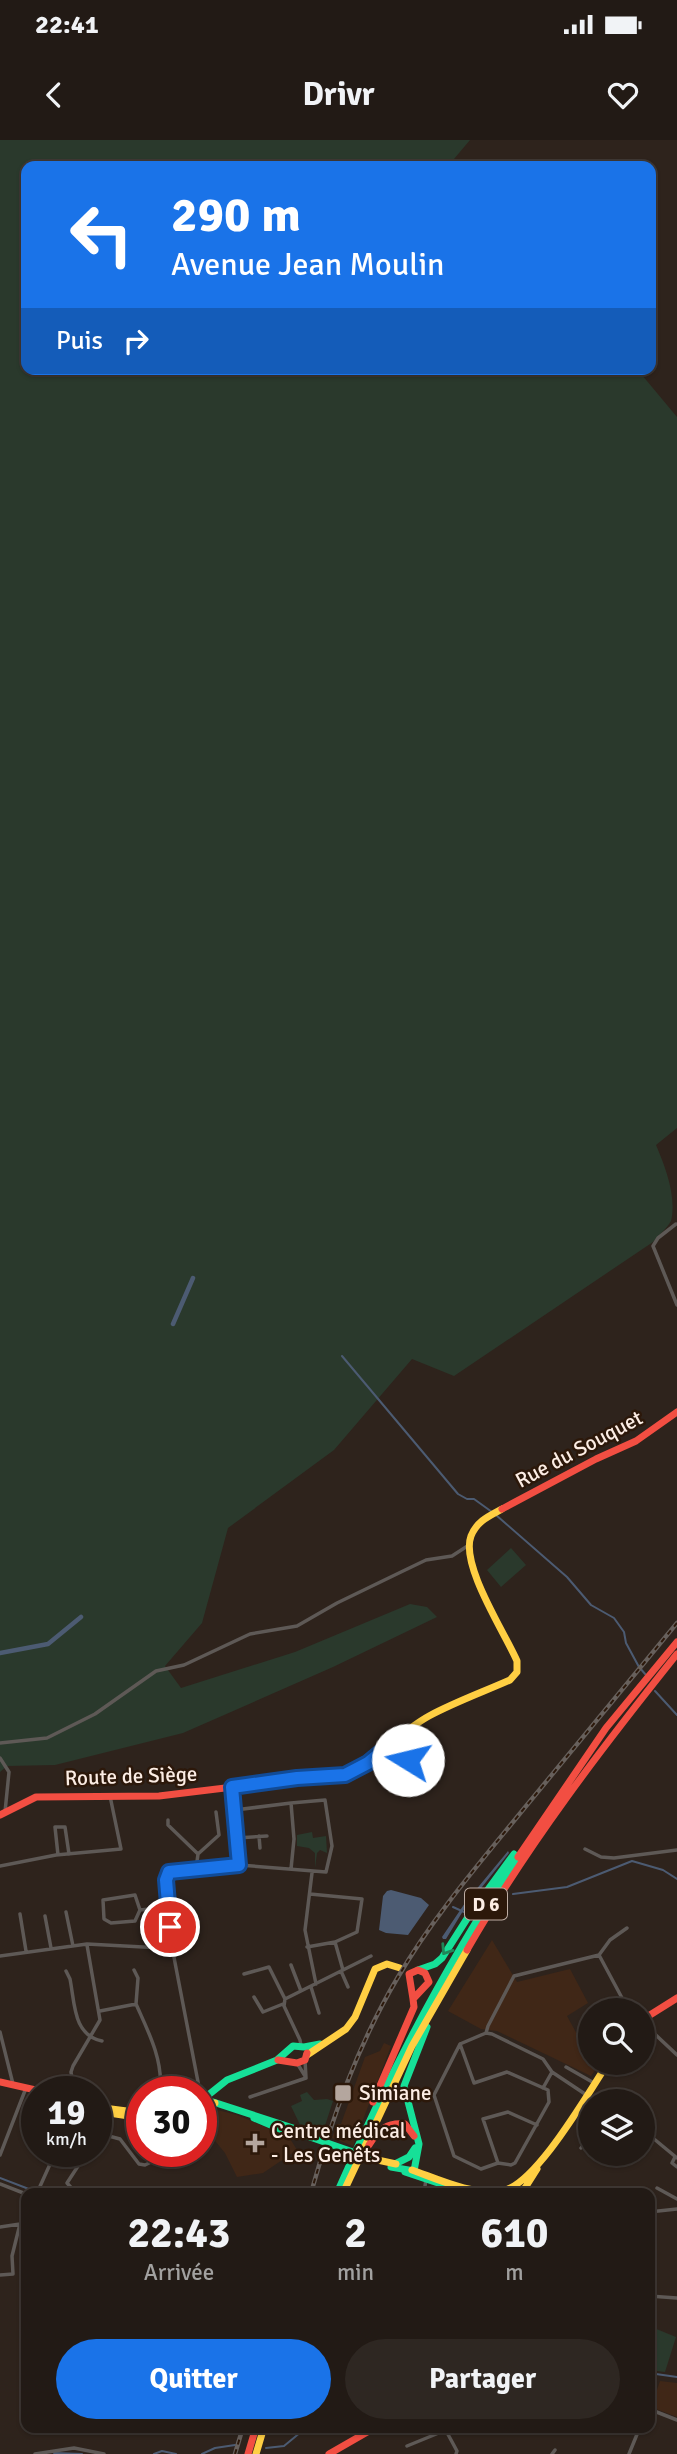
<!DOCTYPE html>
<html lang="fr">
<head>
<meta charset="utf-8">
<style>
	:root { --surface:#221a15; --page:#2e2722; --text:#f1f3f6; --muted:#a2a1a0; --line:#3f3834; --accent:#1a73e8 }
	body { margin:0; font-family:Signika,sans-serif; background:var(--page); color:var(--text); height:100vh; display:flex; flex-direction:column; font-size:26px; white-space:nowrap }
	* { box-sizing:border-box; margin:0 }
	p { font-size:23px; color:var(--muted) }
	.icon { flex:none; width:38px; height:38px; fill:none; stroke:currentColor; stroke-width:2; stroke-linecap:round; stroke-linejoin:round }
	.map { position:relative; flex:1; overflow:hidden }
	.drawer { position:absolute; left:21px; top:2048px; width:634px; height:245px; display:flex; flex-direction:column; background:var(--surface); border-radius:14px; box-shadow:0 2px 5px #0004,0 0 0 2px var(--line) }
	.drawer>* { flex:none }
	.banner { position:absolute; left:21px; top:21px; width:635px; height:214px; border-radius:14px; box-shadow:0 2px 5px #0004,0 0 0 2px var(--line); background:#1a73e8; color:#fff; overflow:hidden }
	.tools { position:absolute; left:578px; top:1858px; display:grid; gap:14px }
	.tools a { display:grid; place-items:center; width:77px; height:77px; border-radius:50%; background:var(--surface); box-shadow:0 2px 5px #0004,0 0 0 2px var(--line); font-size:35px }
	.speed { position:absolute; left:21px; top:1936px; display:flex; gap:14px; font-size:35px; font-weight:700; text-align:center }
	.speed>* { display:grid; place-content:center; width:91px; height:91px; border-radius:50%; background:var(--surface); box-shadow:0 2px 5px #0004,0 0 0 2px var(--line); line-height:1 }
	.speed small { font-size:18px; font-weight:400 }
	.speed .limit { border:10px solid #d22; background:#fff; color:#111 }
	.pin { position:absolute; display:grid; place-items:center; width:60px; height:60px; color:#fff; margin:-30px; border:4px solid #fff; border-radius:50%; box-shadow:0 2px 7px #0007 }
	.me { position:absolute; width:77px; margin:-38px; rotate:279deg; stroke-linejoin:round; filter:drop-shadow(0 0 5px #0008) }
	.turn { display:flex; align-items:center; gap:24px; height:147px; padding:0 35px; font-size:32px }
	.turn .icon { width:91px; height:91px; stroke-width:2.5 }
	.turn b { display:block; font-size:49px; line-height:60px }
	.then { display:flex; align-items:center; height:66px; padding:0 35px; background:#0003; gap:14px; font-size:26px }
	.eta { display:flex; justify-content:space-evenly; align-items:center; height:119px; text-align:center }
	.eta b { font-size:42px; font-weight:800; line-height:49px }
	.primary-button { display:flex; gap:14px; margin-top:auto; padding:14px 35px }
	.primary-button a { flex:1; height:80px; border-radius:42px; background:var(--accent); color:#fff; font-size:28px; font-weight:800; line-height:80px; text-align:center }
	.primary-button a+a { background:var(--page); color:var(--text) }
	.status { display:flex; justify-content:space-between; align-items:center; height:49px; padding:0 35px; background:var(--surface); direction:ltr }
	.status svg { height:19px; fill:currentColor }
	header { display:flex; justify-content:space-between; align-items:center; height:91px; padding:0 35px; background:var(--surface); font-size:32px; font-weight:800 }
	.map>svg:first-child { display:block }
</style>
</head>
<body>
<div class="status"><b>22:41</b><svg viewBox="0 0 49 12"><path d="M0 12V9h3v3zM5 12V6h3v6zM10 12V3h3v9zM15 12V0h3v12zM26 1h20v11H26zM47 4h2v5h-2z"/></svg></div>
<header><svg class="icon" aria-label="back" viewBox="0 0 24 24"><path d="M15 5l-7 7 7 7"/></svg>Drivr<svg class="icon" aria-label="heart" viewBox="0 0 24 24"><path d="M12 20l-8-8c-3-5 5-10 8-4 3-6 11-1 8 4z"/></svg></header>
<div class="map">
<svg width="677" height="2314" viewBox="0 0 677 2314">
	<rect width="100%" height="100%" fill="#2e231c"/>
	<!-- built -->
	<path fill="#402717" d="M492 1800 517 1842 570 1829 588 1863 567 1876 590 1918V1923H593L596 1929 591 1936 497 1891 481 1889 448 1871Z
		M384 1903 391 1906 353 2006 332 1998 337 1984H341L365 1917 380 1911Z
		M206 1967 237 1975 289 1997 297 2010 263 2033 237 2037 225 2013 207 1991Z
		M660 2241 677 2243V2277L651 2267Z"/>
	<!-- green -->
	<path fill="#2a392c" d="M0 0H470L454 19 459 26H26V229H637L677 277V988L656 1005C665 1026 677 1057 671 1081 667 1088 658 1096 653 1102L454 1236 412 1219 334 1310 228 1388 202 1483 165 1526 181 1548 295 1512 410 1464 427 1467 437 1477 333 1527 183 1593 55 1625 7 1626 0 1632Z
		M511 1408 526 1425 501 1447 487 1430Z
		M312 1692 313 1698 326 1696 327 1713 320 1710 317 1713 315 1728V1713L309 1708 297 1706V1695Z
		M307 1952 314 1960 327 1959 333 1961 322 1995 302 1989 291 1966 302 1961 300 1955Z
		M649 2186 676 2197 665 2232 649 2230Z"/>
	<!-- water -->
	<path fill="#4c5b72" d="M508 1711 509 1713 463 1771 446 1799H443L442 1797 465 1763Z
		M391 1750 421 1758 429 1765 408 1795 386 1793 379 1790 383 1756 387 1751Z"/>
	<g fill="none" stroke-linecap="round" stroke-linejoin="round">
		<!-- stream -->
		<path stroke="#4c5b72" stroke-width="2" d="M342 1216 458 1354 467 1359H474L492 1372
			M496 1375 567 1437 591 1465 614 1478 624 1492 626 1503 639 1527 646 1535
			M655 1551 677 1575
			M513 1754 567 1747 632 1721 663 1730 677 1739
			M453 1767 464 1772
			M0 2038 34 2051
			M649 2233 677 2237
			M266 2308 284 2306 307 2287
			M54 2313 82 2314
			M154 2314 162 2311 176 2314
			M202 2314 215 2308 235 2305"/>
		<!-- canal -->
		<path stroke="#4c5b72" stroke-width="4.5" d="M173 1184 193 1138
			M0 1513 48 1504 81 1477"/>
		<!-- street -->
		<path stroke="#5e5956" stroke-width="3.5" d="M676 1084 658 1098 653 1106 677 1165
			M0 1603 47 1598 95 1574 156 1531 184 1525 250 1494 297 1486 337 1463 401 1432 426 1420 452 1416 469 1405
			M380 1613 390 1621 405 1620 412 1624
			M0 1618 9 1632 5 1672
			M235 1670 291 1663 294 1699 291 1729
			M168 1680V1685L198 1714 196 1729
			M259 1696 260 1708
			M237 1698 267 1696
			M585 1709 601 1717 614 1718 677 1710
			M198 1714 219 1695 216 1672
			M58 1715 55 1687H65L69 1714
			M239 1725 326 1732 332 1706 325 1660 291 1663
			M0 1726 56 1715 121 1709 110 1656
			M312 1733 305 1790 316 1844
			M310 1754 362 1759 357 1792 335 1802 343 1830
			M135 1755 140 1770 135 1781 111 1783 104 1779 103 1760Z
			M140 1770 169 1767
			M66 1772 73 1806
			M20 1774 26 1811
			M45 1776 51 1808
			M307 1807 335 1802
			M599 1815 610 1800 627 1788
			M0 1816 87 1804 162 1808 172 1807
			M291 1825 301 1851
			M134 1830 138 1838 136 1864
			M66 1831 70 1839C75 1864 73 1895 102 1901
			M341 1831 348 1847
			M244 1834 269 1827 285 1859
			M311 1847 319 1873
			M254 1857 263 1872 283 1864
			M100 1871 136 1864C147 1889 163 1919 160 1948
			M642 1882 677 1915
			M0 1892 13 1944
			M486 1893 488 1886 514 1836 599 1815 629 1871
			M460 1904 434 1955 454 2016 481 2029 498 2023 511 2025 515 2023 549 1962 548 1950 507 1932 474 1943 460 1904 486 1893 492 1894 543 1919 552 1932 597 1962
			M301 1906 300 1900 284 1866 285 1859 371 1816
			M305 1920 306 1938
			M297 1923 305 1936
			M566 1927 594 1943
			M199 1947 172 1807 166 1736 172 1731 239 1725 232 1647
			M543 1948 552 1932
			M74 1951 71 1932 73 1926 100 1880 87 1805
			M250 1957 306 1938
			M588 1964 590 1966
			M642 1989 677 2018
			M131 1994 142 1999
			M105 1995 120 1999 139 2024 145 2025 172 2012
			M581 2008 590 1997
			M623 2014 630 2019
			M0 2015 26 1948
			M675 2017 672 2023 677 2027
			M498 2023 483 1979 508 1972 537 1985
			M0 2044 26 2054
			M657 2048 677 2059
			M37 2053 56 2011
			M76 2053 67 2043 80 2023 77 2016
			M91 2053 95 2050 99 2053
			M424 2053 426 2039
			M540 2053 544 2049 564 2053
			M649 2072 677 2069
			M0 2087 20 2084 26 2077
			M0 2135 13 2134 12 2116 20 2084
			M649 2156 677 2158
			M649 2269 677 2280
			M444 2287 457 2311 456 2314
			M407 2306 446 2290
			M35 2314 74 2308 104 2314
			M552 2314 555 2310
			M629 2314 640 2287"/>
		<!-- fast -->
		<path stroke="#16e098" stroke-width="7" d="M418 1830 435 1824 442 1818 470 1774 514 1714
			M202 1960 227 1940 277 1920 293 1906 304 1907 320 1904
			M210 1961 296 1989 310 1997
			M254 1978 280 1989 304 1995
			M395 2024 409 2017 415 2008
			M391 2027 414 2031 419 2004 404 1946 427 1887
			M405 2032 468 2053
			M337 2053C388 1936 446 1823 518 1717"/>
		<!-- slow -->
		<path stroke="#ffcf43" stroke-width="7" d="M348 1633C378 1618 400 1592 429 1576 455 1562 483 1552 510 1540L517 1532V1521C505 1493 460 1425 471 1396 477 1381 489 1376 502 1369
			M307 1915 346 1889 355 1877 375 1829 387 1824 400 1828
			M201 1964 215 1963
			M96 1967 142 1973
			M96 1971 142 1978
			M373 2019 396 2024
			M412 2030C440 2040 471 2055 502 2051 536 2045 588 1953 608 1923
			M343 2053 412 1906 467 1810
			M517 2053 525 2048 537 2029
			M256 2314 264 2287"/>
		<!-- jam -->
		<path stroke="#f24e42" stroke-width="7" d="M502 1369 596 1319 636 1301 677 1272
			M0 1675 36 1657 159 1656 348 1633
			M518 1717 606 1588 677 1502
			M467 1810C528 1704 601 1609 677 1514
			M418 1830 425 1833 429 1842 413 1859 409 1834Z
			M642 1880 677 1858
			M278 1920 297 1923 305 1920 307 1913
			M0 1942 40 1951
			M373 1962 414 1867 413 1859
			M369 2005C378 1990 387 1982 405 1984L414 1996
			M248 2314 256 2287
			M329 2314 376 2287"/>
		<!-- rail casing -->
		<g stroke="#67605c" stroke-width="4.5">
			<path id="rail" d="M311 2053C332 1978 358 1904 398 1837 433 1777 478 1725 522 1671 574 1608 625 1546 677 1483
				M235 2314 243 2287"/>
		</g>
		<!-- rail -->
		<use href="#rail" stroke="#2c180a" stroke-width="2" stroke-dasharray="5" stroke-linecap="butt"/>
		<!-- fast-bridge -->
		<path stroke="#16e098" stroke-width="7" d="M310 1997 373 2019"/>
	</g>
	<!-- one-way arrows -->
	<defs><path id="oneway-chevron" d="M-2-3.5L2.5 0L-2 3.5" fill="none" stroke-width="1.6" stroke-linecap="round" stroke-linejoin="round" transform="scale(1.75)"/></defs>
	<use stroke="#208658" href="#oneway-chevron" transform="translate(446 1810) rotate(123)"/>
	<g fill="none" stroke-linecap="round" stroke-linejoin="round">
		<!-- route casing -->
		<g stroke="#114b97" stroke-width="18">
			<path id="route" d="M170 1787 166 1740 169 1732 239 1725 232 1647 297 1638 345 1635 368 1623 380 1613 390 1621 408 1620"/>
		</g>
		<!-- route -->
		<use href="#route" stroke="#1a73e8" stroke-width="12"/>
	</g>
	<!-- markers -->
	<g fill="#b4a69e" stroke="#2c180a" stroke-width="2.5">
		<rect x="334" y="1944" width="18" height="18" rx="3.5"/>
		<path d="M251.5 1992.5h7v7h7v7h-7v7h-7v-7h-7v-7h7z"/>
	</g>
	<g text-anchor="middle" stroke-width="5" stroke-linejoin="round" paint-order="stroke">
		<!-- shield labels -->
		<rect fill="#2c180a" stroke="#beada3" stroke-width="2" x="465" y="1748.5" width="42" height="31" rx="5"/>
		<g font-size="19" font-weight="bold" fill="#fcede4">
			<text x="486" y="1771">D 6</text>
		</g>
		<!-- street labels -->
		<g font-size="21" fill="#fcede4" stroke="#2c180a">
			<text transform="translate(579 1309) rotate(-28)" y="7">Rue du Souquet</text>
			<text transform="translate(131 1636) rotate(-2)" y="7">Route de Siège</text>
		</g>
		<!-- poi labels -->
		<g font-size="21" fill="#fcede4" stroke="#2c180a" text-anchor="start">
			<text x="359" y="1960">Simiane</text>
			<text x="271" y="1998">Centre médical<tspan x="271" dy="24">- Les Genêts</tspan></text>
		</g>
	</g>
</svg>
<div class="tools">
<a><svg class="icon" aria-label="search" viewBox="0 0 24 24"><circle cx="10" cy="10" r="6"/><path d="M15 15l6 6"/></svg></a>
<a><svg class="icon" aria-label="layers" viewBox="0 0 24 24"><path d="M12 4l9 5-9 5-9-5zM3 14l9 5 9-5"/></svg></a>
</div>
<div class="speed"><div>19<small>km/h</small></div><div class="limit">30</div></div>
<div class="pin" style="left:170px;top:1787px;background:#d93025"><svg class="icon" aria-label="arrive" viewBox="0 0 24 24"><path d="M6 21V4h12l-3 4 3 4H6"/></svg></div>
<svg class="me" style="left:408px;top:1620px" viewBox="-20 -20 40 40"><circle r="19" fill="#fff"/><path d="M0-13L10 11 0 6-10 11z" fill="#1a73e8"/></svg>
<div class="banner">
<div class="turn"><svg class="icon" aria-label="left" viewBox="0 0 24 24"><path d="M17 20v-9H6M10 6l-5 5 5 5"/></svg><div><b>290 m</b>Avenue Jean Moulin</div></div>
<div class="then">Puis<svg class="icon" aria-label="right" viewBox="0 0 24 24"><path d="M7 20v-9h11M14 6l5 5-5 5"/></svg></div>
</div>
<section class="drawer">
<div class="eta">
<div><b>22:43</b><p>Arrivée</p></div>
<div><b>2</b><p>min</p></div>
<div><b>610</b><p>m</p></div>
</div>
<div class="primary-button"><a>Quitter</a><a>Partager</a></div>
</section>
</div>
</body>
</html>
